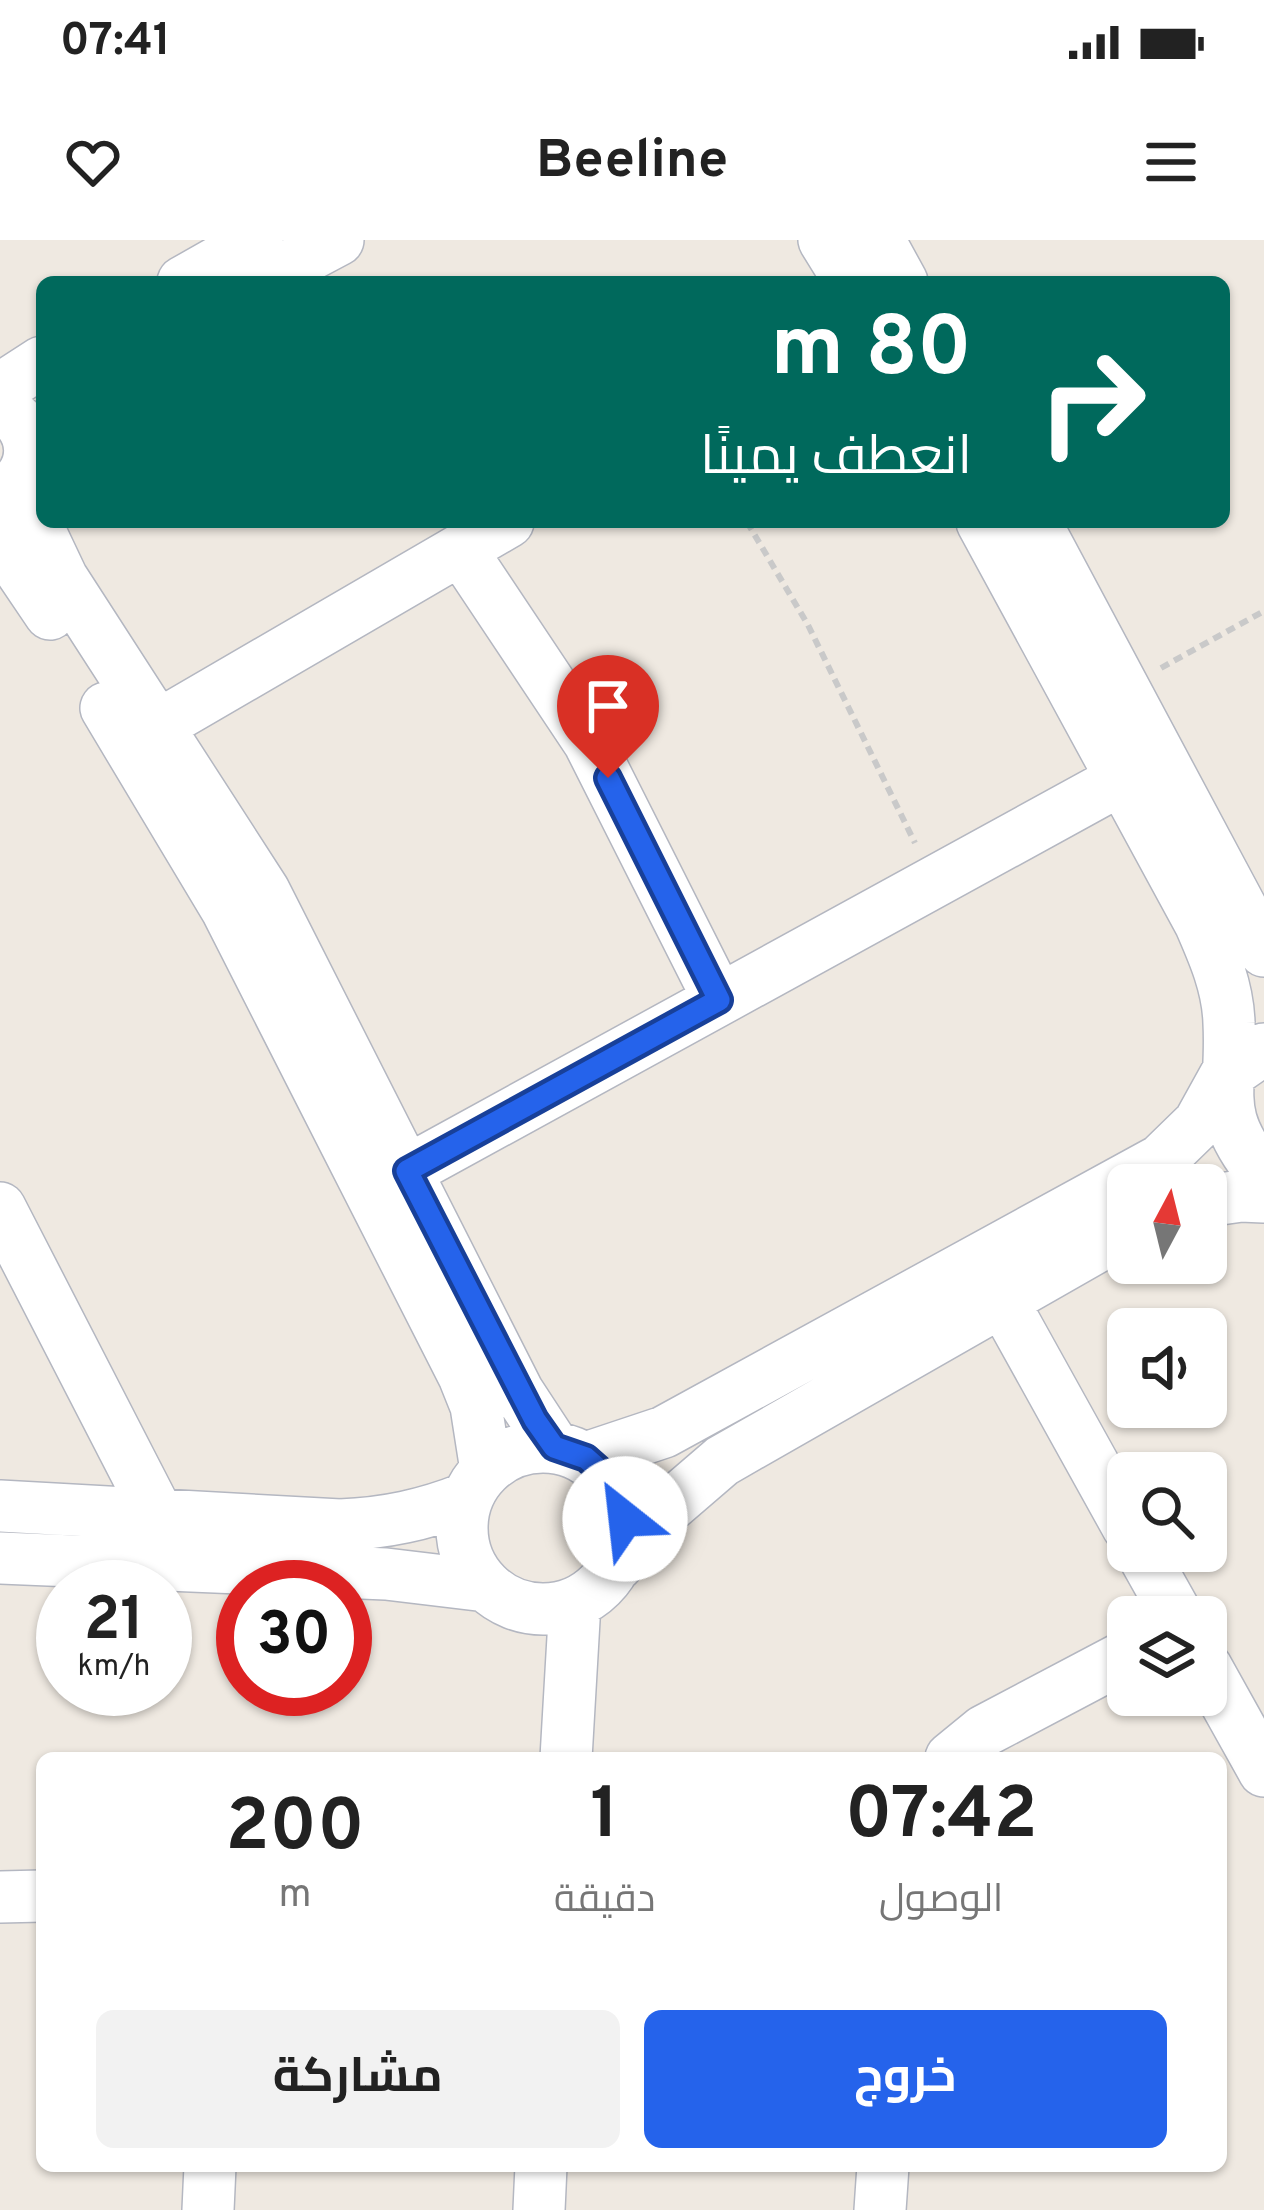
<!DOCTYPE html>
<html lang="ar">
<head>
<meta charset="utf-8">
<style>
	:root { --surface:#fff; --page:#f2f2f2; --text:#222; --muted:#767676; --accent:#2563eb }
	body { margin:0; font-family:Overpass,Cairo,sans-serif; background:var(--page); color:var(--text); direction:rtl; height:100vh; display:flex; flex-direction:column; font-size:45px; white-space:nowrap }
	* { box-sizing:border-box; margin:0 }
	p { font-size:39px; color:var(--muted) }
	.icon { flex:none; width:66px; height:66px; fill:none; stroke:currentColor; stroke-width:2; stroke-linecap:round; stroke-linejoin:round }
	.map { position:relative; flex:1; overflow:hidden; direction:ltr }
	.side { position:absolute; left:36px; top:1512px; width:1191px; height:420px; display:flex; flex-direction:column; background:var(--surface); border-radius:18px; box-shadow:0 3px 9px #0004; direction:rtl }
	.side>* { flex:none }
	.guide { position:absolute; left:36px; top:36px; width:1194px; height:252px; border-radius:18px; box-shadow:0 3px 9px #0004; direction:rtl; background:#00695c; color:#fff; overflow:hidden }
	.needle { width:78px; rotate:7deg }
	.tools { position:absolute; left:1107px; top:924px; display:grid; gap:24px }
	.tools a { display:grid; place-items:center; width:120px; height:120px; border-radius:18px; background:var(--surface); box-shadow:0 3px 9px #0004; font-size:60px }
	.speed { position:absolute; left:36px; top:1320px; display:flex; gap:24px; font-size:60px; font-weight:700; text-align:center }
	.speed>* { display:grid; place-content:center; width:156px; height:156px; border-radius:50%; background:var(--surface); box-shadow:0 3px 9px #0004; line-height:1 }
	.speed small { font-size:30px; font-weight:400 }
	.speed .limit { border:18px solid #d22; background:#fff; color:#111 }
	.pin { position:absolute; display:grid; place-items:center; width:102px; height:102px; color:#fff; margin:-123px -51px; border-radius:50% 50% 50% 0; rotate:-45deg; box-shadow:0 0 12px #0007 }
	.pin .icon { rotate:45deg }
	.me { position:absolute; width:132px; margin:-66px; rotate:331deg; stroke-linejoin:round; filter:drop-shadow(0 0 9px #0008) }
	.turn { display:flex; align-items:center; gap:42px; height:252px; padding:0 60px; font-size:54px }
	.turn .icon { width:156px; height:156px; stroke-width:2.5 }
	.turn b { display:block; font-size:84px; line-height:102px }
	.eta { display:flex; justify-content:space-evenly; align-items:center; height:204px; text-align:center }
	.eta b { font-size:72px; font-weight:700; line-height:84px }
	.button { display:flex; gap:24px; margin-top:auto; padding:24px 60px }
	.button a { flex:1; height:138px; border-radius:18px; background:var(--accent); color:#fff; font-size:48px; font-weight:700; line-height:138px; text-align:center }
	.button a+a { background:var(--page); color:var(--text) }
	.status { display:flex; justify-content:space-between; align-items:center; height:84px; padding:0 60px; background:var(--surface); direction:ltr }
	.status svg { height:33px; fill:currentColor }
	header { display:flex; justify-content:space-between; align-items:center; height:156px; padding:0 60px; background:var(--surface); font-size:54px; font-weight:700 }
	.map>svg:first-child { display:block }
</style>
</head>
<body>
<div class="status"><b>07:41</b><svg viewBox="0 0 49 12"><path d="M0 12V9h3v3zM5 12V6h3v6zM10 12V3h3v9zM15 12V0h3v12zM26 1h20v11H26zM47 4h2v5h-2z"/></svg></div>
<header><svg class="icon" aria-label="menu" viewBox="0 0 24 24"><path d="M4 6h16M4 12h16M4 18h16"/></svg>Beeline<svg class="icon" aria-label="heart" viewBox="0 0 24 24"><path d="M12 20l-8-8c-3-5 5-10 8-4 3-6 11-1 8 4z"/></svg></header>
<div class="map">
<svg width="1264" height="1970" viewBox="0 0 1264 1970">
	<rect width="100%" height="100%" fill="#efe9e1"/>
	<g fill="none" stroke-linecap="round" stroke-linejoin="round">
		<!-- minor casing -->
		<g stroke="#b4b7c1" stroke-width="54">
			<path id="minor" d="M824 0 850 42
				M879 0 902 42
				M183 42 257 0
				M259 42 338 0
				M0 149 42 122
				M0 167C39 187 40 234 0 254
				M17 243 62 338 264 651 518 1152 554 1207
				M982 282 1200 683C1214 715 1228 747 1229 783 1233 855 1211 872 1264 936
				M1035 282 1264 711
				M0 300 50 374
				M461 310 589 502 719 760
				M106 468 227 670 464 1136 476 1166 486 1230
				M128 503 508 282
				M376 948 1122 539
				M1206 961 1241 956 1264 957
				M0 968 158 1275
				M1002 1060 1128 1287
				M462 1288a81 81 0 1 1 162 0a81 81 0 1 1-162 0Z
				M586 1218 664 1192 1161 920 1199 883 1225 836 1264 809
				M0 1266 340 1285C386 1283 424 1275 467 1258
				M1141 1311 1178 1377
				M0 1318 386 1334 486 1346
				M616 1326 665 1270 722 1221 1128 989
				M1206 1427 1264 1531
				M566 1518 575 1363
				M951 1518 984 1491 1128 1415
				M0 1657 42 1656
				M208 1970 210 1926
				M539 1970 541 1926
				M880 1970 883 1926"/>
		</g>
		<!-- path -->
		<path stroke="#c9c9c9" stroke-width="6" stroke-dasharray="9 6" stroke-linecap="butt" d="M747 282 808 385 915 603
			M1161 428 1264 371"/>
		<!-- minor -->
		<use href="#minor" stroke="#fff" stroke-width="51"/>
	</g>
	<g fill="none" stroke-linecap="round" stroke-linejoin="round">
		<!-- route casing -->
		<g stroke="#184099" stroke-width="30">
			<path id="route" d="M608 538 719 760 407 931 535 1180 554 1207 586 1218 604 1234 618 1255 625 1279"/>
		</g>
		<!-- route -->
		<use href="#route" stroke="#2563eb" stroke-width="21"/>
	</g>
</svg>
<div class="tools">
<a><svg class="needle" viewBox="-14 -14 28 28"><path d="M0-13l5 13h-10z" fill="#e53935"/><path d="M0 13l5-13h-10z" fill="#767676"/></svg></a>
<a><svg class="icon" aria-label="sound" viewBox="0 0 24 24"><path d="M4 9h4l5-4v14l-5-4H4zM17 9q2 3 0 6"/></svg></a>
<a><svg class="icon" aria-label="search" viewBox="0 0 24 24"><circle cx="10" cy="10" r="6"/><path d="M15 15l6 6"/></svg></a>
<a><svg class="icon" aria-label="layers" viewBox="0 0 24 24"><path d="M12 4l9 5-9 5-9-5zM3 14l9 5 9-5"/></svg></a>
</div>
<div class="speed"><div>21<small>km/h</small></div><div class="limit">30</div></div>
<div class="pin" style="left:608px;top:538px;background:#d93025"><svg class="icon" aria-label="arrive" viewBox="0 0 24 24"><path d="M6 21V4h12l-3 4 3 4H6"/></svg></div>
<svg class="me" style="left:625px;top:1279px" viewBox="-20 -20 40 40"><circle r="19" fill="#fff"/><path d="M0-13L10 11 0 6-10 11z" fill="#2563eb"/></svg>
<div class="guide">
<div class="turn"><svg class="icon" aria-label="right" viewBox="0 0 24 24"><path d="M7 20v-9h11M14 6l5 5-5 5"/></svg><div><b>80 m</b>انعطف يمينًا</div></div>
</div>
<section class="side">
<div class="eta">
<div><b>07:42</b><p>الوصول</p></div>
<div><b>1</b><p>دقيقة</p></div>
<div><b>200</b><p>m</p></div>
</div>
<div class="button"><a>خروج</a><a>مشاركة</a></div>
</section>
</div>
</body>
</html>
